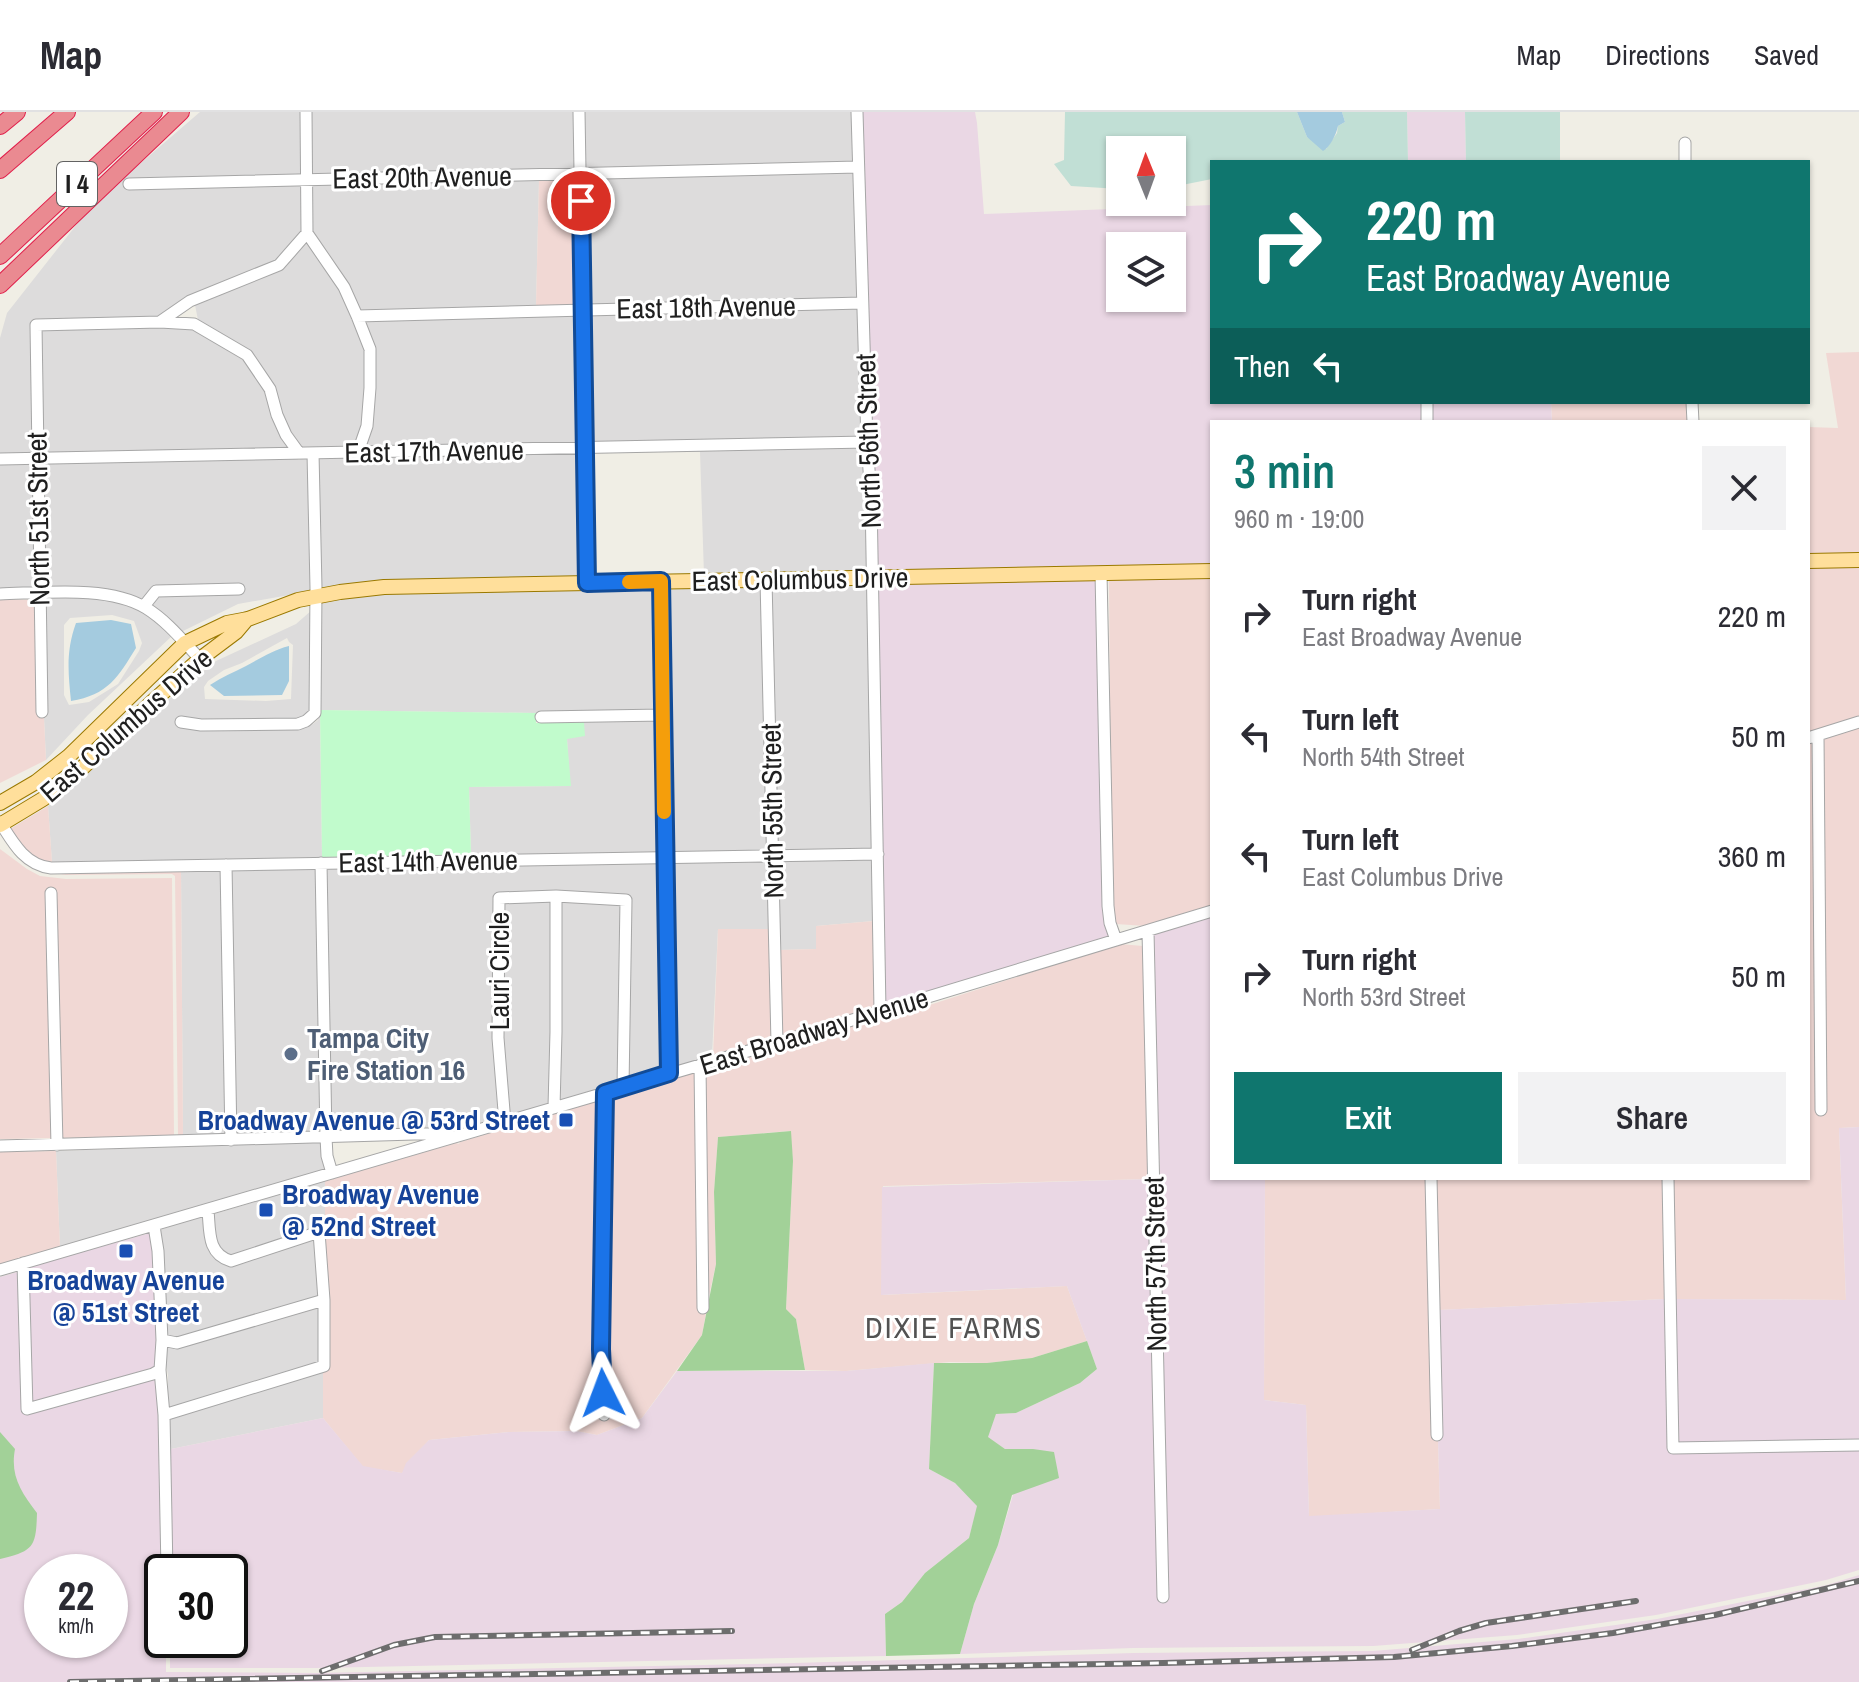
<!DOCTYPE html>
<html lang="en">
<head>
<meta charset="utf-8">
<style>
	:root { --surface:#fff; --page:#f2f2f3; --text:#2b2b33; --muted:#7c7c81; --line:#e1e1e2; --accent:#0f766e }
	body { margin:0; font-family:"Archivo Narrow",sans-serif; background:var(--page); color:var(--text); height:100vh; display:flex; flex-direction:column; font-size:30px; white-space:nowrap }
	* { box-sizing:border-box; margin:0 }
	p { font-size:26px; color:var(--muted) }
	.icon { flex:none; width:44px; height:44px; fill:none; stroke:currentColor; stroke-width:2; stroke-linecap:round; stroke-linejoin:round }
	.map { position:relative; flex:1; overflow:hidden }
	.details { position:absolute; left:1210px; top:308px; width:600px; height:760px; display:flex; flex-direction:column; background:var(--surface); border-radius:0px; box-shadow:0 2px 6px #0004 }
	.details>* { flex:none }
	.banner { position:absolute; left:1210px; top:48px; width:600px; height:244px; border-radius:0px; box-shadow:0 2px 6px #0004; background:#0f766e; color:#fff; overflow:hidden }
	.needle { width:52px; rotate:359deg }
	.tools { position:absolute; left:1106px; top:24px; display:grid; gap:16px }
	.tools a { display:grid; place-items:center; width:80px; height:80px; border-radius:0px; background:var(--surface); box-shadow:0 2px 6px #0004; font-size:40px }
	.speed { position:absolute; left:24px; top:1442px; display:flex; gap:16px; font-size:40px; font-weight:700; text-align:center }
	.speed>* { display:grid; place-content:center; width:104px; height:104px; border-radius:50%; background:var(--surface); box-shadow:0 2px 6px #0004; line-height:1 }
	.speed small { font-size:20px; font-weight:400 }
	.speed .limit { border:4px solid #111; border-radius:12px; background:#fff; color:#111 }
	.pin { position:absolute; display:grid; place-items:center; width:68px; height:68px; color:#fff; margin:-34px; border:4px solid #fff; border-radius:50%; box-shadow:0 2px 8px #0007 }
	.me { position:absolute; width:88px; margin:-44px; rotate:357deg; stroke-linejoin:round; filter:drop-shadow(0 0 6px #0008) }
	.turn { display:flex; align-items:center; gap:28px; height:168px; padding:0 24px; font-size:36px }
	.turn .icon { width:104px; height:104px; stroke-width:2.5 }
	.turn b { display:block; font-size:56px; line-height:68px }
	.then { display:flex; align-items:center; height:76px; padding:0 24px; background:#0003; gap:16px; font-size:30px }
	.round { display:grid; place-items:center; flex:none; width:84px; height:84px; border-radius:0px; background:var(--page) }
	.head { display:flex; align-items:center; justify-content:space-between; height:136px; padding:0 24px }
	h1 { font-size:48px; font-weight:600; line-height:60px; color:var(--accent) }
	.button { display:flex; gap:16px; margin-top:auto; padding:16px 24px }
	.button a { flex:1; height:92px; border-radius:0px; background:var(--accent); color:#fff; font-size:32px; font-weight:600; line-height:92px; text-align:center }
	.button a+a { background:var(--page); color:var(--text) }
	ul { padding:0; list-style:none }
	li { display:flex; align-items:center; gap:24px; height:120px; padding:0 24px }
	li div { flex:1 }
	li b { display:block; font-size:30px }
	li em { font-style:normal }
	header { display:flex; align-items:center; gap:48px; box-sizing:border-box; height:112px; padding:0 40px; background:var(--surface); border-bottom:2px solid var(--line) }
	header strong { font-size:38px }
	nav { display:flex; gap:44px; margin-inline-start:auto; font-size:28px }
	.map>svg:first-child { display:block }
</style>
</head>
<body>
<header>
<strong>Map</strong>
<nav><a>Map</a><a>Directions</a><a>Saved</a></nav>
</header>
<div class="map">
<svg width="1859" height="1570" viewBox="0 0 1859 1570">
	<rect width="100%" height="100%" fill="#f0eee5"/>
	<!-- residential -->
	<path fill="#dddcdc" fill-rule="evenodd" d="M200 0H302V62L125 67V76L302 73V119L276 148 185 185 159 204 31 208 32 341 0 342V226L7 201 92 93Z
		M311 0H574L576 56 312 62Z
		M584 0H852L853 50 585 56Z
		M853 60 858 186 587 193 585 66Z
		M557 67 539 69 536 194 360 199 311 119 312 73Z
		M306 129 340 178 365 239 366 276 362 313 355 335 301 336 289 321 251 240 198 208 195 193 280 158Z
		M858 197 862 324 589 330 587 204Z
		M578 204 580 330 366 334 371 315 364 209Z
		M158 215 159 217 161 215 193 217 244 247 265 280 273 306 281 326 289 336 41 341V219Z
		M863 335 867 461 704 463 700 340 668 339Z
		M580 341 582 466 321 478 318 346Z
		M301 346H309L312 479 238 492 181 520 167 505 151 493 158 484 243 482V472L156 474 143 488 118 479 98 476H44L42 352 297 347 299 348Z
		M32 352 35 476H0V353Z
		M867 471 873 737 777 739 771 473Z
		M762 473 768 739 669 741 665 478 703 476 704 474Z
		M592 476 593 481 656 478 658 597 536 601 320 598 321 490 365 482Z
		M44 486H97L116 489 142 499 161 513 172 524 88 603 46 648 44 606 47 605ZM112 503 134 509 142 531 139 539 118 572 89 590 69 593 64 583V513L70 506Z
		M312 498 311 599 304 604 298 606 201 608 178 604 176 614 201 618 298 617 313 612 318 608 320 602 322 745 52 751 48 694 128 620 216 549 296 512ZM287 526 289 530 293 533 291 587 266 589 205 587 204 575 208 569 224 558 242 551Z
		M658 608 660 741 471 743 469 675 570 674 567 627 584 610Z
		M873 748 874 809 816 814 817 837 780 838 777 749Z
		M768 750 770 817H718L712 944 674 955 669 751Z
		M660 752 664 957 456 1020H331L326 756Z
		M317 756 321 1020 235 1022 231 758Z
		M222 758 226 1023H183L181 759Z
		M322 1030 326 1057 60 1136 56 1039Z
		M325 1069V1131L324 1120 231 1143 225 1141 216 1129 214 1102Z
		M204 1104 207 1131 210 1141 219 1150 230 1154 315 1127 319 1184 177 1225 166 1224 159 1118Z
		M319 1195V1250L168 1296V1263L165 1248 166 1234Z
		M323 1259V1306L171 1337 169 1307Z"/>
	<!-- commercial -->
	<path fill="#f1d8d4" d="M576 67 578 193 536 194 539 68Z
		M1859 240V443L1808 444V315L1838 316 1826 241Z
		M1551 290H1687L1688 310H1552Z
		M1859 454V605L1808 620V455Z
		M1212 464V793L1146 814 1116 812 1112 793 1111 723 1109 467Z
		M0 487 35 488 38 605 44 606 46 648 0 671Z
		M1859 616V1015L1839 1016 1846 1188 1675 1187 1672 1066H1808V631L1814 629 1817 1002 1825 1003 1823 627Z
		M48 694 52 750H43L25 738 10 717Z
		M0 737 27 757 40 764 66 767 172 766 174 1024 0 1027Z
		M181 759 183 1023H178L175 764 172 762 66 763 53 761Z
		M874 809 876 894 782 924 780 838 816 837V814Z
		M718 817H770L772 927 713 944Z
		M1119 832 1143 834 1149 1067 883 1074 882 1183 1067 1174 1087 1229 1032 1246 987 1251 950 1250 846 1259 805 1258 796 1207 786 1197 793 1049 790 1019 718 1025 714 1080 716 1152 707 1193 705 957 781 936 885 902 886 907Z
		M696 960 698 1200 706 1201 702 1223 642 1306 597 1323 576 1319 509 1320 429 1328 402 1361 363 1355 323 1306V1259L330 1192 325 1131V1069L456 1031 459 1032 460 1030 600 988 596 1238 600 1308H609L605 1237 609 985Z
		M56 1039 60 1136 0 1153V1040Z
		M1265 1066H1426L1433 1328H1438L1440 1397 1309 1405 1306 1293 1264 1288Z
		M1435 1066H1663L1665 1187 1439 1198Z"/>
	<!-- industrial -->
	<path fill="#ead7e4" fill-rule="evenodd" d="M862 0H975L977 11 984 102 1212 93V290H1422L1423 310H1212V454L877 460ZM1120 134H1172V186H1120Z
		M1407 0H1465L1466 50H1408Z
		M1432 290H1551L1552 310H1432Z
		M1097 467 1110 824 885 892 877 471Z
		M1212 804V1066H1265L1264 1288 1306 1293 1309 1404 1440 1397 1438 1328H1442L1439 1198 1665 1187 1669 1341 1859 1338V1458L1826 1468 1656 1503 1517 1523 1373 1534 1133 1536 960 1542 974 1492 998 1433 1013 1383 1033 1337H1005L987 1325 996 1302 1016 1301 1080 1271 1097 1257 1067 1174 881 1183 882 1075 1149 1067 1158 1489 1168 1490 1158 1067 1160 1066 1152 823Z
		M1859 1015V1328L1678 1331 1675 1187 1846 1188 1839 1016Z
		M150 1121 154 1140 157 1228 155 1255 31 1291 28 1155Z
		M24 1158 26 1298 163 1263 162 1528H166V1560L317 1561 510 1557 794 1551 1134 1541 1373 1539 1518 1527 1657 1507 1827 1473 1859 1463V1570H0V1165ZM42 1460H110V1528H42Z
		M934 1251 929 1357 955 1371 978 1393 969 1426 925 1461 902 1490 885 1502 886 1544 317 1556H170V1539L174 1538V1528H230V1460H172L169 1307 171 1337 323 1306 363 1354 402 1361 406 1351 429 1328 509 1320 576 1319 597 1323 642 1306 677 1259H846Z"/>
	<!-- forest -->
	<path fill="#a2d198" d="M791 1019 793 1049 786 1197 796 1207 805 1258 677 1259 702 1223 716 1152 714 1080 718 1025Z
		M1087 1229 1097 1257 1080 1271 1016 1301 996 1302 988 1325 1005 1337H1033L1054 1340 1059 1366 1012 1383 998 1433 974 1492 960 1542 886 1544 885 1502 902 1490 925 1461 969 1426 977 1394 955 1371 929 1357 934 1251H987L1032 1246Z
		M0 1320 15 1337C10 1364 21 1380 37 1401 36 1435 34 1439 0 1447Z"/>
	<!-- wetland -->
	<path fill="#c1dfd5" d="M1065 0H1297L1307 25 1326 37 1337 21 1338 14 1345 10 1342 0H1407L1408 50H1212V67L1172 75V38H1120V77L1071 74 1054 52 1064 48Z
		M1465 0H1560V50H1466Z"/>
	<!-- park -->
	<path fill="#c1fbcc" d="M320 598 536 601V611L584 610 585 624 567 627 571 674 469 675 471 743 322 745Z"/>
	<!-- water -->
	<path fill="#a4cbdf" d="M1297 0H1342L1345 10 1338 14C1336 23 1330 35 1323 39L1307 25Z
		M111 508 131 512 136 536C118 565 108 583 71 589 68 559 66 539 76 511Z
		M289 534V569L282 583 224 584 210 573C222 565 234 560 246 554 261 546 273 538 289 534Z"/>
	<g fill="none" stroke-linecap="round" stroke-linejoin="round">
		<!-- minor casing -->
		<g stroke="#a6a6a6" stroke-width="13">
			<path id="minor" d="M306 0 307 121 344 175 357 204 370 237V276L367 314 358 340
				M579 0 587 471
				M857 0 867 330 871 385 880 898
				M1685 31V50
				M129 72 858 55
				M357 204 862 191
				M161 209 190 189 279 153 307 121
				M1427 290V310
				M1692 290 1693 310
				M0 347 867 330
				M1101 461 1108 794 1110 811 1116 828
				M766 468 777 931
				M661 469 669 961
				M0 482C43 481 109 473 146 496 167 509 183 529 200 547
				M144 494 156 479 239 477
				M42 600 36 213 160 210 194 212 247 243 270 277 277 303 286 323 299 341
				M541 605 663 603
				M181 610 201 613 298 612 306 609 315 601 316 476 313 341
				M1818 623 1821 998
				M1808 626 1859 610
				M0 710C13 731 25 753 51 756L878 742
				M321 751 326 1025 327 1044 332 1061
				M226 753 231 1028
				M51 781 57 1033
				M1148 819 1163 1485
				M700 953 703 1196
				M554 995 556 920V784
				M505 1011 498 926 499 786 556 784 626 788 623 975
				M0 1034 414 1022H441L452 1025
				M1431 1066 1437 1323
				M1668 1066 1673 1336 1859 1333
				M154 1114 158 1139 162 1228 160 1258 164 1303 167 1460
				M23 1151 27 1297 153 1262 160 1258
				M0 1158 796 925 1212 799
				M162 1228 177 1231 324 1188
				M164 1303 324 1254V1188L319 1120 231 1149C207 1142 210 1119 208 1098
				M604 1303 601 1237 605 981
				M169 1528V1533"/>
		</g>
		<!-- major casing -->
		<g stroke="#9a7900" stroke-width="16">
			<path id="major" d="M1808 449 1859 448
				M0 691 36 670 69 644 185 531 227 511 248 507 298 488 340 480 384 475 1212 459
				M0 713 43 687 80 658 150 592 200 547 236 520 247 507"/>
		</g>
		<!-- highway casing -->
		<g stroke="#e11f4b" stroke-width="18">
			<path id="highway" d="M0 14 17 0
				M0 58 67 0
				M0 144 154 0
				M0 173 181 0"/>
		</g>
		<!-- minor -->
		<use href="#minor" stroke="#fff" stroke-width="11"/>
		<!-- major -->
		<use href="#major" stroke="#ffdf9b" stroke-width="14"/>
		<!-- highway -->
		<use href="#highway" stroke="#ea8a91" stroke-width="16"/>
		<!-- rail casing -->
		<g stroke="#6d6d6d" stroke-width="6">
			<path id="rail" d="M1412 1538 1459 1519 1486 1511 1636 1489
				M322 1559 394 1533 435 1525 732 1519
				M70 1570 1163 1551 1394 1545 1512 1534 1613 1521 1715 1503 1859 1469"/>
		</g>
		<!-- rail -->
		<use href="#rail" stroke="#fff" stroke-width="3" stroke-dasharray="9" stroke-linecap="butt"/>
	</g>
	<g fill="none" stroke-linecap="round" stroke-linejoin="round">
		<!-- route casing -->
		<g stroke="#114b97" stroke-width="20">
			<path id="route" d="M581 89 587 471 661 469 669 961 605 981 601 1237 603 1281"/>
		</g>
		<!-- route -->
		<use href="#route" stroke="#1a73e8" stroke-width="14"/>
		<!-- slow -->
		<path stroke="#f59e0b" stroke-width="14" d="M629 470 661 469 664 700"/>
	</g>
	<!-- markers -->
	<circle fill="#5c6f8a" stroke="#fff" stroke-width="3" cx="291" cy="942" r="8"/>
	<g fill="#1a4fb4" stroke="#fff" stroke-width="3">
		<rect x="558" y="1000" width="16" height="16" rx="4"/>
		<rect x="258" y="1090" width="16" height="16" rx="4"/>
		<rect x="118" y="1131" width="16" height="16" rx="4"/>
	</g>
	<g text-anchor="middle" stroke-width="6" stroke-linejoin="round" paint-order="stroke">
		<!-- shield labels -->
		<rect fill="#fff" stroke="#626262" stroke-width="2" x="57" y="50" width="40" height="44" rx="6"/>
		<g font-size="26" font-weight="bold" fill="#1f1f1f">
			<text x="77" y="81">I 4</text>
		</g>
		<!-- street labels -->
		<g font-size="28" fill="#1f1f1f" stroke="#fff">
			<text transform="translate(422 65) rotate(-1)" y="10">East 20th Avenue</text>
			<text transform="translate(706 195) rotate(-1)" y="10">East 18th Avenue</text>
			<text transform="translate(868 329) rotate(-92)" y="10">North 56th Street</text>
			<text transform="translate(434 339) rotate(-1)" y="10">East 17th Avenue</text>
			<text transform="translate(38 407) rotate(-91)" y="10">North 51st Street</text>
			<text transform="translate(800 467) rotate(-1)" y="10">East Columbus Drive</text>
			<text transform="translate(126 613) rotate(-41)" y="10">East Columbus Drive</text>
			<text transform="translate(772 699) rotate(-91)" y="10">North 55th Street</text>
			<text transform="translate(428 749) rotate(-1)" y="10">East 14th Avenue</text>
			<text transform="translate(499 859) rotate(-90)" y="10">Lauri Circle</text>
			<text transform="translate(814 919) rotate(-17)" y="10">East Broadway Avenue</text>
			<text transform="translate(1155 1152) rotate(-91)" y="10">North 57th Street</text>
		</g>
		<!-- service labels -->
		<g font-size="28" font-weight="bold" fill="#4e5e75" stroke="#fff" text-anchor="start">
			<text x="307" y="936">Tampa City<tspan x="307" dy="32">Fire Station 16</tspan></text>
		</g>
		<!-- transit labels -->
		<g font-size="28" font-weight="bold" fill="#164399" stroke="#fff" text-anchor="end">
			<text x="550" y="1018">Broadway Avenue @ 53rd Street</text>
			<text x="282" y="1092" text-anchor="start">Broadway Avenue<tspan x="282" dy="32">@ 52nd Street</tspan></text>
			<text x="126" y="1178" text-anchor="middle">Broadway Avenue<tspan x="126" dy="32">@ 51st Street</tspan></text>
		</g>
		<!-- neighbourhood labels -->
		<g font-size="30" letter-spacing="2" fill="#525252" stroke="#fff">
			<text x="954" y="1226">DIXIE FARMS</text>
		</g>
	</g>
</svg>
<div class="tools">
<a><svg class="needle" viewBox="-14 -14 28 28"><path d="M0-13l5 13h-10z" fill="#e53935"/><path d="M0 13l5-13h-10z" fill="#7c7c81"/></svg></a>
<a><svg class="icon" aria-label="layers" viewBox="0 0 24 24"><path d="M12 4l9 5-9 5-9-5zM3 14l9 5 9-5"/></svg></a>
</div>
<div class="speed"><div>22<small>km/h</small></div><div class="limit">30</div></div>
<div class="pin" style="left:581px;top:89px;background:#d93025"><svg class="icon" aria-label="arrive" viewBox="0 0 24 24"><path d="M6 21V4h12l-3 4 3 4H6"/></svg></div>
<svg class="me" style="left:603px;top:1281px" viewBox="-20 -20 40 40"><path d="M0-17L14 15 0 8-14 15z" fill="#1a73e8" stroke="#fff" stroke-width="4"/></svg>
<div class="banner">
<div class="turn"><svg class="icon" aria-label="right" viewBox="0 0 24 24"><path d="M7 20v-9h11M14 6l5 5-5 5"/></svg><div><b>220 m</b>East Broadway Avenue</div></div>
<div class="then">Then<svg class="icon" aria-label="left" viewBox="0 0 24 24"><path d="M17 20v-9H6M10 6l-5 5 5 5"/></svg></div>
</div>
<section class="details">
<div class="head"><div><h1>3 min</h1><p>960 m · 19:00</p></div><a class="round"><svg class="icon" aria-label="close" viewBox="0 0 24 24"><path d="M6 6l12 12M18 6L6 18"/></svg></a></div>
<ul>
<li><svg class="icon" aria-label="right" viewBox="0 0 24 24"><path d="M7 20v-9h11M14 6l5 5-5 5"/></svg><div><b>Turn right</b><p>East Broadway Avenue</p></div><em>220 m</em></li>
<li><svg class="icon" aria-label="left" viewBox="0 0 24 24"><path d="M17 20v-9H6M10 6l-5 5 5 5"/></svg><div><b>Turn left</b><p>North 54th Street</p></div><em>50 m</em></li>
<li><svg class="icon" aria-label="left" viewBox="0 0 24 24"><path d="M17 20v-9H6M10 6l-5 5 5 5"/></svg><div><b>Turn left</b><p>East Columbus Drive</p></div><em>360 m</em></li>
<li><svg class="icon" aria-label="right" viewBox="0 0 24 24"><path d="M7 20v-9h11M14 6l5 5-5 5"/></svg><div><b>Turn right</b><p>North 53rd Street</p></div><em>50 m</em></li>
</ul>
<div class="button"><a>Exit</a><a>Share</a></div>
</section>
</div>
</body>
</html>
